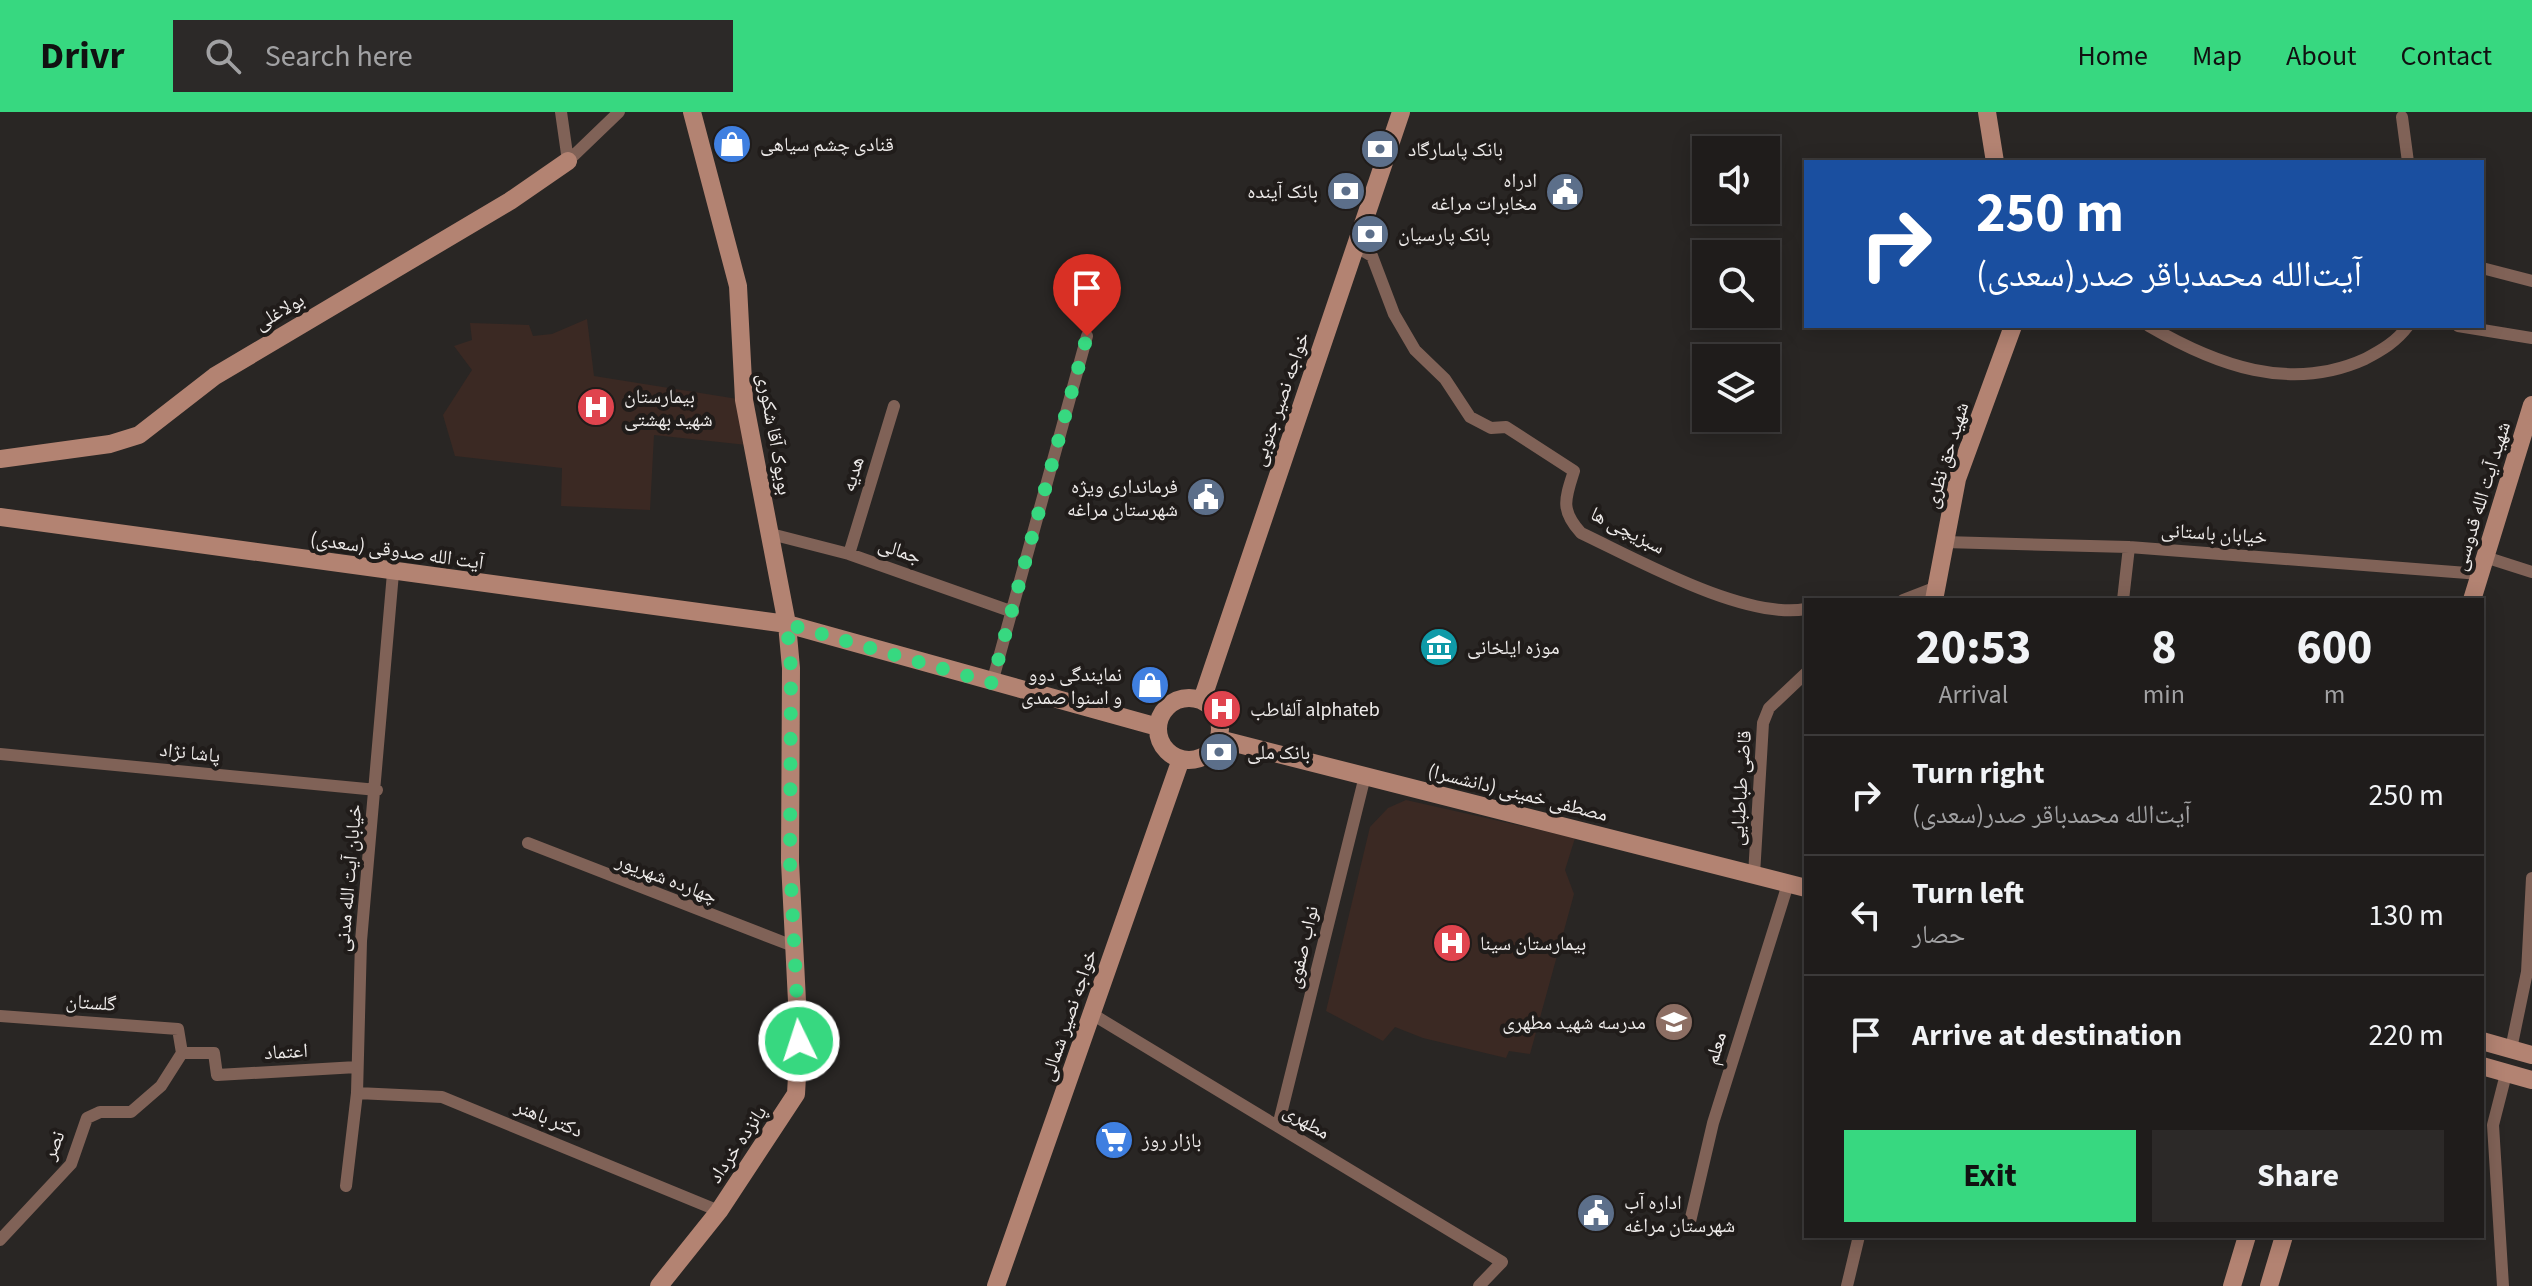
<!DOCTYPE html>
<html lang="en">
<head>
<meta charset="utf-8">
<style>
	:root { --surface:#1f1c1b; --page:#2c2928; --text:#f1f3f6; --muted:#a1a1a3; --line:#3c3a3a; --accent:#37d880 }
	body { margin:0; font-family:"Source Sans 3","Noto Naskh Arabic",sans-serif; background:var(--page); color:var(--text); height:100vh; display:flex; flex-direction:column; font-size:30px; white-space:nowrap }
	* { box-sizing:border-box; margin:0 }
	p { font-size:26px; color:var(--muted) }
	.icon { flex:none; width:44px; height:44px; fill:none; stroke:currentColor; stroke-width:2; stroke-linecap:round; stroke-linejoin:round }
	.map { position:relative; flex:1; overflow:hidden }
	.drawer { position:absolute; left:1804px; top:486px; width:680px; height:640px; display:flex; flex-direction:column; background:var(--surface); border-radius:0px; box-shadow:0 4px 20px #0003,0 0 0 2px var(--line) }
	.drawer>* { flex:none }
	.hud { position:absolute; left:1804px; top:48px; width:680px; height:168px; border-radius:0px; box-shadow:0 4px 20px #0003,0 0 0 2px var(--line); background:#1a4fa0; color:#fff; overflow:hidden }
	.fabs { position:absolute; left:1692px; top:24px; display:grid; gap:16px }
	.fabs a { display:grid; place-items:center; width:88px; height:88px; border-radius:0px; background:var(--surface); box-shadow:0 4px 20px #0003,0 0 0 2px var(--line); font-size:40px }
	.pin { position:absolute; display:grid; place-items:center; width:68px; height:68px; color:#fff; margin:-82px -34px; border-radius:50% 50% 50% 0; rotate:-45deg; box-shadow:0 0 8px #0007 }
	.pin .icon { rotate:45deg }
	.me { position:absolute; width:88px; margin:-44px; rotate:356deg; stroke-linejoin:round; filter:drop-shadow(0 0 6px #0008) }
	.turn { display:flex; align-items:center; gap:28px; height:168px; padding:0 40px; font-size:36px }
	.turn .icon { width:104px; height:104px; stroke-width:2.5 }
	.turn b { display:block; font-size:56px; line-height:68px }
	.eta { display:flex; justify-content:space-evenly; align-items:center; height:136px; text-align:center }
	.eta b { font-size:48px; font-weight:700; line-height:56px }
	.button { display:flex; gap:16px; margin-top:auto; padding:16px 40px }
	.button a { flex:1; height:92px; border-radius:0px; background:var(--accent); color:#111; font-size:32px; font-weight:700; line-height:92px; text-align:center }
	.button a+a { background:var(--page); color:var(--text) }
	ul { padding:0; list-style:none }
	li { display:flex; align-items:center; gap:24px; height:120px; padding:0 40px; border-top:2px solid var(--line) }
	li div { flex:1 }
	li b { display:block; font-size:30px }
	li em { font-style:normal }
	header { display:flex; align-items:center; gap:48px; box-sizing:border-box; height:112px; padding:0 40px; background:var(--accent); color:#111 }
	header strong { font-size:38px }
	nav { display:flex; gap:44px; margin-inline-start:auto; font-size:28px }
	.search { width:560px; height:72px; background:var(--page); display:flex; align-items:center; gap:20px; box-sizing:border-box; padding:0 28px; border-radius:0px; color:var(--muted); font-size:30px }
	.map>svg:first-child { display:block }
</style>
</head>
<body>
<header>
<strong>Drivr</strong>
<div class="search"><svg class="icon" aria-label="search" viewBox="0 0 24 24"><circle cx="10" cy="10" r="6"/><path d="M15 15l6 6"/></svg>Search here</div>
<nav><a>Home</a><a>Map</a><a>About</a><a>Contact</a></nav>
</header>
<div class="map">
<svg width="2532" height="1174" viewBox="0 0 2532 1174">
	<rect width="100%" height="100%" fill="#292624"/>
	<!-- medical -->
	<path fill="#3b2923" d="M587 207 594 264 744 288 747 333 654 323 650 398 561 394 562 356 455 344 443 303 472 258 454 234 472 228 470 211 529 213 533 224 552 222Z
		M1406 688 1575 726 1565 758 1574 782 1530 942 1509 939 1506 946 1423 926 1395 915 1383 929 1326 899 1370 715 1388 696Z"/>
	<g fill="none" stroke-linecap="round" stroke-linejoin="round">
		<!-- street -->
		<path stroke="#806257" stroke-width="12" d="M561 0 568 49
			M2402 5 2408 50
			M568 49 619 0
			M1355 134 1372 144 1394 202 1415 238 1445 267 1470 305 1491 316 1506 315 1574 359C1565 387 1560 398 1581 421 1638 448 1745 508 1806 497
			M2482 156 2532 169
			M2149 214C2216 253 2290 281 2365 247 2382 238 2396 230 2408 214
			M2458 214 2532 226
			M771 422 849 442 1013 500
			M1944 430 2129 435 2480 462
			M849 442 894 294
			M2485 445 2532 460
			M1903 488 1934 476
			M2123 488 2129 435
			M992 571 1087 224
			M0 642 377 678
			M528 731 793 834
			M1754 763 1763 611 1769 596 1806 561
			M1092 902 1502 1150 1479 1174
			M0 904 178 917 182 941H214L217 963 357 955
			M2511 937 2527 860 2532 766
			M357 981 442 985 719 1099
			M1278 1014 1365 664
			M346 1074 357 981 361 829 393 461
			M1689 1114 1713 1011 1788 772
			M0 1128 71 1052 87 1006 100 1000H131L161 974 182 941
			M1847 1174 1859 1124
			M2503 1174 2493 1013 2506 962"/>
		<!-- secondary -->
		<path stroke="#b38372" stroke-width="18" d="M1987 0 1995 50
			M0 347 110 332 139 323 215 264 510 89 568 49
			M0 405 787 512 1158 615
			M1934 488 1957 367 2013 214
			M2472 488 2532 293
			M1158 617a31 31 0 1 1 62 0a31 31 0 1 1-62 0Z
			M1202 588 1401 0
			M1219 627 1806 776
			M2482 929 2532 943
			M2482 954 2532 968
			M659 1174 719 1099 796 982 799 929 790 750 791 556 787 512 744 288 738 174 692 0
			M996 1174 1181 647
			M2232 1174 2247 1124
			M2269 1174 2284 1124"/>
	</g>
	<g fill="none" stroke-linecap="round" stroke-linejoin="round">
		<!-- route -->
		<path stroke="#37d880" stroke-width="14" stroke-dasharray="0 25.2" d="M799 929 790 750 791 556 787 512 992 571 1087 224"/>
	</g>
	<!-- icons -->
	<defs>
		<g id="shop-disc" transform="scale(2)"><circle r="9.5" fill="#3f7fe0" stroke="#201c1a"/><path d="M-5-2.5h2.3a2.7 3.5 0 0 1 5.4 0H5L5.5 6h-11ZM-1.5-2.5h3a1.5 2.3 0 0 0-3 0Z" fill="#fff"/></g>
		<g id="bank-disc" transform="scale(2)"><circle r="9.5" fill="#5c6f8a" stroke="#201c1a"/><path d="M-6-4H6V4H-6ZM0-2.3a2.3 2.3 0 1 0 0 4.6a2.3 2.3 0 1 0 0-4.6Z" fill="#fff"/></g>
		<g id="civic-disc" transform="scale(2)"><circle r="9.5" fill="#5c6f8a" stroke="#201c1a"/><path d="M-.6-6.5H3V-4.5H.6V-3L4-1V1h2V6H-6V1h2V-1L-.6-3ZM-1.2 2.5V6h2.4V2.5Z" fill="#fff"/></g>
		<g id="hospital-disc" transform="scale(2)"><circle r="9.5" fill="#e0444e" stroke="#201c1a"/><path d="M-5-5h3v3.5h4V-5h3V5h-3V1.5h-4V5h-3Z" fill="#fff"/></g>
		<g id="museum-disc" transform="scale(2)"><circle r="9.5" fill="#0f9aa8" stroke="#201c1a"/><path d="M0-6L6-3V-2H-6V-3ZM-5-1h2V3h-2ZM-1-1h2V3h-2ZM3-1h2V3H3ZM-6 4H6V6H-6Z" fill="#fff"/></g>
		<g id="school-disc" transform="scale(2)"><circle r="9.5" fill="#8d6e63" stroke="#201c1a"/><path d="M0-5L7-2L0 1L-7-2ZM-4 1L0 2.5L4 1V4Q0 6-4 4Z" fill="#fff"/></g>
		<g id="supermarket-disc" transform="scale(2)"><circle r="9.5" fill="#3f7fe0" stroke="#201c1a"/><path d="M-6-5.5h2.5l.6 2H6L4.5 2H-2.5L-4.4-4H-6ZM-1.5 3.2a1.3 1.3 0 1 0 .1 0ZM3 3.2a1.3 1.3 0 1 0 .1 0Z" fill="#fff"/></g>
	</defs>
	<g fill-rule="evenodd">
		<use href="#shop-disc" x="732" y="32"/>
		<use href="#bank-disc" x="1380" y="37"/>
		<use href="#bank-disc" x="1346" y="79"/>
		<use href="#civic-disc" x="1565" y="80"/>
		<use href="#bank-disc" x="1370" y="122"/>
		<use href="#hospital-disc" x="596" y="295"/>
		<use href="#civic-disc" x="1206" y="385"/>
		<use href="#museum-disc" x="1439" y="535"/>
		<use href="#shop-disc" x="1150" y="573"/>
		<use href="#hospital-disc" x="1222" y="597"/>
		<use href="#bank-disc" x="1219" y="640"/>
		<use href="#hospital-disc" x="1452" y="831"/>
		<use href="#school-disc" x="1674" y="910"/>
		<use href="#supermarket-disc" x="1114" y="1028"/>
		<use href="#civic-disc" x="1596" y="1101"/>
	</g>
	<g text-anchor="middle" stroke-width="8" stroke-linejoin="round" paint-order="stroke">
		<!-- poi labels -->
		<g font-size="20" fill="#eeebea" stroke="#201c1a" text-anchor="start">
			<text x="760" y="39">قنادی چشم سیاهی</text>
			<text x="1408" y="44">بانک پاسارگاد</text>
			<text x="1537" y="75" text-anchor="end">ادراه<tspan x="1537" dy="23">مخابرات مراغه</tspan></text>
			<text x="1318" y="86" text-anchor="end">بانک آینده</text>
			<text x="1398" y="129">بانک پارسیان</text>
			<text x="624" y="291">بیمارستان<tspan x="624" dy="23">شهید بهشتی</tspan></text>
			<text x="1178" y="381" text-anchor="end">فرمانداری ویژه<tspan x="1178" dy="23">شهرستان مراغه</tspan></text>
			<text x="1467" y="542">موزه ایلخانی</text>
			<text x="1122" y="569" text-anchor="end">نمایندگی دوو<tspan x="1122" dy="23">و اسنوا صمدی</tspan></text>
			<text x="1250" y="604">آلفاطب alphateb</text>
			<text x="1247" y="647">بانک ملی</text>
			<text x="1480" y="838">بیمارستان سینا</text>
			<text x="1646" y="917" text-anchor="end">مدرسه شهید مطهری</text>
			<text x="1142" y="1035">بازار روز</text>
			<text x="1624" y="1097">اداره آب<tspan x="1624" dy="23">شهرستان مراغه</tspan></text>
		</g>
		<!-- street labels -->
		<g font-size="20" fill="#eeebea" stroke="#201c1a">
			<text transform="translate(279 199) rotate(-30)" y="7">بولاغلی</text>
			<text transform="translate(1280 287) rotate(-71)" y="7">خواجه نصیر جنوبی</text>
			<text transform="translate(775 322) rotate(80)" y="7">بویوک آقا شکوری</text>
			<text transform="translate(1946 343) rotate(-73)" y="7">شهید حق نظری</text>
			<text transform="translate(852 362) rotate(-73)" y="7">هدیه</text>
			<text transform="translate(2481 384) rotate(-73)" y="7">شهید آیت الله قدوسی</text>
			<text transform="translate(1628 418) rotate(27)" y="7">سبزیچی ها</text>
			<text transform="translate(2214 421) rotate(4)" y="7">خیابان باستانی</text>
			<text transform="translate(397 438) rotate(8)" y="7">آیت الله صدوقی (سعدی)</text>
			<text transform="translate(900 438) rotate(19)" y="7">جمالی</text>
			<text transform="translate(190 640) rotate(6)" y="7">پاشا نژاد</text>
			<text transform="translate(1740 676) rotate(-86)" y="7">قاضی طباطبایی</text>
			<text transform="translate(1518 680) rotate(14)" y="7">مصطفی خمینی (دانشسرا)</text>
			<text transform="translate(348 766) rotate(-85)" y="7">خیابان آیت الله مدنی</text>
			<text transform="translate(667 766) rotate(21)" y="7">چهارده شهریور</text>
			<text transform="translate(1302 835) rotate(-77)" y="7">نواب صفوی</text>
			<text transform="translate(91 890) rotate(4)" y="7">گلستان</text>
			<text transform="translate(1068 903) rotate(-71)" y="7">خواجه نصیر شمالی</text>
			<text transform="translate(1715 936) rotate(-73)" y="7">معلم</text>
			<text transform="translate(286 939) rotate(-3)" y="7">اعتماد</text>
			<text transform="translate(549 1006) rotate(22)" y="7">دکتر باهنر</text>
			<text transform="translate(1307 1009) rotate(31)" y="7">مطهری</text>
			<text transform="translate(737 1032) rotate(-56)" y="7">پانزده خرداد</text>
			<text transform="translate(53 1033) rotate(-68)" y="7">نصر</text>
		</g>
	</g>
</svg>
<div class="fabs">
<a><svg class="icon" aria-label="sound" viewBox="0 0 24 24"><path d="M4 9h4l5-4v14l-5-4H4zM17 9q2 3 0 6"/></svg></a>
<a><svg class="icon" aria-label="search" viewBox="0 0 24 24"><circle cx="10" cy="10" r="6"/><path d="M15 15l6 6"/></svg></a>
<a><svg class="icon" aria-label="layers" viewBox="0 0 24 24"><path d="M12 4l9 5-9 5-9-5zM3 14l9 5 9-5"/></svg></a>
</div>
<div class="pin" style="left:1087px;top:224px;background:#d93025"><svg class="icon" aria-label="arrive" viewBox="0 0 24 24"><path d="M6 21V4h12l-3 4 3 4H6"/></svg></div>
<svg class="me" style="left:799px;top:929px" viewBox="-20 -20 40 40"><circle r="17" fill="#37d880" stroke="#fff" stroke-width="3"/><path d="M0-11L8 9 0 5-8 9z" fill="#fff"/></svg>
<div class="hud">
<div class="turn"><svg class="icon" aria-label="right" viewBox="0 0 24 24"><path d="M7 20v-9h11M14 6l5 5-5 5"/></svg><div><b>250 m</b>آیت‌الله محمدباقر صدر(سعدی)</div></div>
</div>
<section class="drawer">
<div class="eta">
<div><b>20:53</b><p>Arrival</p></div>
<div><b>8</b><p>min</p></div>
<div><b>600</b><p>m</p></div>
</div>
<ul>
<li><svg class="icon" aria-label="right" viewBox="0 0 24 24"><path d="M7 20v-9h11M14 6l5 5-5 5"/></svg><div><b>Turn right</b><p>آیت‌الله محمدباقر صدر(سعدی)</p></div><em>250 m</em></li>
<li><svg class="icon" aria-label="left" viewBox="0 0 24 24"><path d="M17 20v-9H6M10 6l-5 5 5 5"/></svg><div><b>Turn left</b><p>حصار</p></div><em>130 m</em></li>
<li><svg class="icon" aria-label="arrive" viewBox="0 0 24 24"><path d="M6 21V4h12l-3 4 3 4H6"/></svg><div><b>Arrive at destination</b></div><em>220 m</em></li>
</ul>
<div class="button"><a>Exit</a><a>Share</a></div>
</section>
</div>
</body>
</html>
